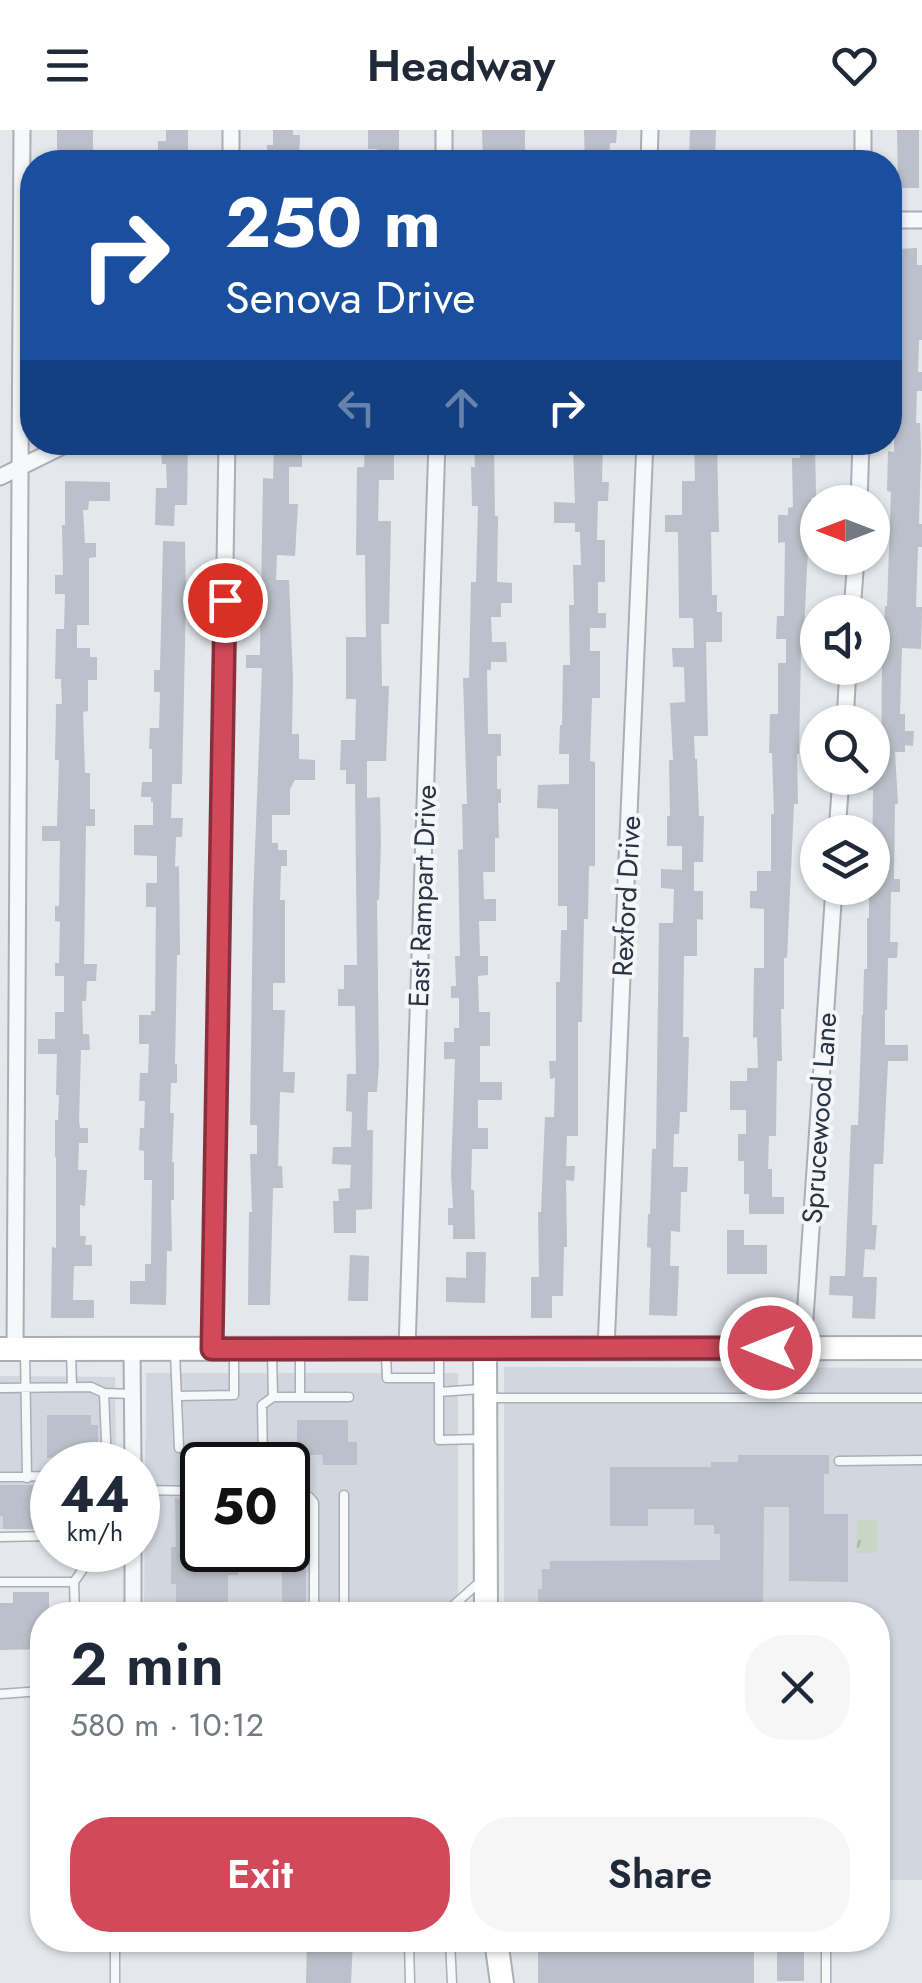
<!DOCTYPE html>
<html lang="en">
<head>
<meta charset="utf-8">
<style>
	:root { --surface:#fff; --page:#f6f6f7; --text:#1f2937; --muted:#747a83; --accent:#d1495b }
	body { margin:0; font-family:Jost,sans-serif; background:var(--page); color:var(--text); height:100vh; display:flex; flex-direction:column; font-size:38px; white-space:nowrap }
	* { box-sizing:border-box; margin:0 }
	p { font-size:32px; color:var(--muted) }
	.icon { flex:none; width:55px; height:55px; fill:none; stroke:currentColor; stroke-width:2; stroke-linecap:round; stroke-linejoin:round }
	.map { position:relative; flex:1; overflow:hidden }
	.drawer { position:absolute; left:30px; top:1472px; width:860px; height:350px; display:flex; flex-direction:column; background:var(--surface); border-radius:40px; box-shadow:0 2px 8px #0004 }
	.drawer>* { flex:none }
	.banner { position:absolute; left:20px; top:20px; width:882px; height:305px; border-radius:40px; box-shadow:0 2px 8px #0004; background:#1a4fa0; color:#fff; overflow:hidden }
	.needle { width:65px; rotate:270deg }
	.controls { position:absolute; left:800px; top:355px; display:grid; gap:20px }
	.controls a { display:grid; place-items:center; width:90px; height:90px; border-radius:50%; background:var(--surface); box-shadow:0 2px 8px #0004; font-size:50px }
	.speed { position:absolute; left:30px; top:1312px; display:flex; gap:20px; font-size:50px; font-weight:700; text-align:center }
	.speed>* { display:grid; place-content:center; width:130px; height:130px; border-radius:50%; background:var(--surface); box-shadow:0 2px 8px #0004; line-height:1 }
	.speed small { font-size:25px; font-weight:400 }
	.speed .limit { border:5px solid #111; border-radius:15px; background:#fff; color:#111 }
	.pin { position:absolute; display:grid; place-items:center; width:85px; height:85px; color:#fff; margin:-42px; border:5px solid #fff; border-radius:50%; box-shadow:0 2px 10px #0007 }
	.me { position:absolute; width:110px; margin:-55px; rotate:270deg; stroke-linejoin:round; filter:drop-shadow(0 0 8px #0008) }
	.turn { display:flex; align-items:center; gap:35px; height:210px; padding:0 40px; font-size:45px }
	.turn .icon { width:130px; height:130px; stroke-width:2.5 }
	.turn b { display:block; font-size:70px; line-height:85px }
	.lanes { display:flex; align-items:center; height:95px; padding:0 40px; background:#0003; justify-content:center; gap:50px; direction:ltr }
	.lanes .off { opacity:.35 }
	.round { display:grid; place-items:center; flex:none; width:105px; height:105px; border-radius:40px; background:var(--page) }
	.overview { display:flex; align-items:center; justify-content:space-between; height:170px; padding:0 40px }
	h1 { font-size:60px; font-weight:600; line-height:75px }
	.button { display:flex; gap:20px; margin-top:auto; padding:20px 40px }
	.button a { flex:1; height:115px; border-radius:40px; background:var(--accent); color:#fff; font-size:40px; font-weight:600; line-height:115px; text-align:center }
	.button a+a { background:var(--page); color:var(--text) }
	header { display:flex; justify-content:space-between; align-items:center; height:130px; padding:0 40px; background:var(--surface); font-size:45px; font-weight:600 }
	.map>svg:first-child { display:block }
</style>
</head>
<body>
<header><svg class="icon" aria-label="menu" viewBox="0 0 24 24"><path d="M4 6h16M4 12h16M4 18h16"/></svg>Headway<svg class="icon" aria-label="heart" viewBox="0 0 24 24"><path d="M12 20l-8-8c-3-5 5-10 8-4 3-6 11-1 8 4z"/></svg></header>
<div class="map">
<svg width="922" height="1853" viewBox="0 0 922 1853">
	<defs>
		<pattern id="grass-tufts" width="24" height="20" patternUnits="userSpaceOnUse" patternTransform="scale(2.5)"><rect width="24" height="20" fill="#c9d6c5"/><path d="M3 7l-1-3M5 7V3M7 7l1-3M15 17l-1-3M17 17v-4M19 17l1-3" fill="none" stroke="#adb8ab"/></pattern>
	</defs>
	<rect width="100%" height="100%" fill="#e4e7ec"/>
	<!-- built -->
	<path fill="#d2d6de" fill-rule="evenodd" d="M504 1237 922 1238V1750H878V1485H504Z
		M146 1243H458V1485H144ZM202 1335H288V1420H202Z
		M0 1246 115 1247 116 1335H52V1400L0 1399Z"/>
	<!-- grass -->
	<path fill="url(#grass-tufts)" d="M859 1390H875L877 1393V1420L875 1423H856L857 1393Z"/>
	<!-- building -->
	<path fill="#bbc0ca" d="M57 0H93V27L57 26Z
		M166 0H188V32H158V11H166Z
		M273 0H293V5H300L299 29H267V15H273Z
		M368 0H399V26H377V19H368Z
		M482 0H525V27H521V32H483Z
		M584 0H617L616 13H610L609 32H585Z
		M690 0H716L715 32H689Z
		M897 0H919V58H898Z
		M917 118V135H922V210H919L918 242H922V261H917L916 293H920L921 322 919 394H922V417H918L916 477H922L921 519 902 518 900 584H905V601H914L913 616 905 615V622H895L898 674H895L894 749H900V762H891L890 812H898L897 828H888L887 880H885V915H908V931H888L883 1034H874L872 1095H877L875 1120 865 1119 863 1147H877L875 1189 852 1188 853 1166 829 1165 830 1146H845L851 995H858L862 885H863L864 839H867V788H869V758H872L873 660H868V648L876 645V632H881L882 530 885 476H887L891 362 887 361 888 321 894 322 895 271H897V119Z
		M166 312H188L187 375H175L174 396 155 395 156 358H167L166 334H162L161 322H166Z
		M274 312H293V317H302V337H289V374H298L295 426 277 425 276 450H289L293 549 292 604H299V629L315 630V650H295L290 659V685H272V713H278V720H287V736H281L280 770H285V853H273V880H285L283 942H295L294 963 280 962 278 1036H282L283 1058H273L270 1175H248L249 1082H252L250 1024H257V995H250L253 770 262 538H246V525H260L263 348 273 349Z
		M365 312H394V350H379L378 391H391L389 494H381L382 556H389L386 631H367V668L380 667 381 713 379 770H377L379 934 377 962H368L367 1000H373L372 1079 356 1080V1103H334L333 1071H339L338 1059 350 1058 351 1035 332 1034 333 1017H351L352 982 346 981 347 944H356L355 876H338V859H344V835H357L355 654H346V640H340L341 610H355L356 569H346V507H366L365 425H356L357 337H364Z
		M474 312H494L495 386H498L497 452 512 453V473H501V487H491L492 512H506L507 532H491V540H487L488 604H501V626H497V659H501V673H498L499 708H495V742H483L484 769H496V791H479L480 826H488V845L478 846 479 882H490V916H480V952H502V970H478V998H488V1019H472L471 1060H474L475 1109H453V1095H448V1078H453L451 1044 455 929H444V912H454V898H459V868H451V856H456L455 826H460L458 720 463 719 462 674H467L463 548H469L471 452H476L478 376H472L471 337H475Z
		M581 312H603L602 352H609L608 371H598L597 410H605V452H598V483H606V498H590V521H600V568H592L590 631 595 632V736H589L588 789H584L582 892H578V1006H567L566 1036H575L574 1051 566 1050 567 1117H564L563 1166H552V1188H531V1147H539L538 1082H541L545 987H554L555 948 550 949 549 931H556V852H560L561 800H567V776H558V679L537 678 538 655 569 654V624H559L560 595H562L563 535H570L569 475H574L573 435H581L580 402H575V393H554V372L575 373 573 318H580Z
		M694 312H717L719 402H711L712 465H717V482H722V512H706L708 606H694L695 629H697L699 686H704L703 732H694V761H703V790L697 789V826H684L683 907H689L687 982H680L679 1004H674L673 1037H688L687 1062H681L680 1102 671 1101 670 1136H679L677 1186 649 1185 651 1118 647 1117 648 1084H650L652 1019H656L659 793H673L674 759 661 758V739L682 740V716H667V686H670L669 630H673L670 573 685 572 684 537H673L672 518H694L693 488H679L678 402H665V385H682V351H695Z
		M800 312H815L816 367 811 368 812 419H808L803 520H801L799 624H797L798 674H794L787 828H784V879H781L782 931H777L776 1006H769L768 1039H772V1067H784V1084H749V1064H744V1031H738V1004H746V980H730V951H747V938H758L757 907 753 908 754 838H764V779L750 778V761H757V741H771V684H774L772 623H769L770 584H778V533H786V509H776L777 486H784L785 412 778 413V385H788V378L793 377 792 328H800Z
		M65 351 110 352V371H89L88 380H83L85 413H96V427L89 428V495H77V518H90V527H97V550H88V581L83 582 85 643H90V679H95V696H86L84 834H97L96 851H87L86 871H82L83 904H89L90 920H81L79 991 80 998H88V1013H79L78 1040H87L85 1076 80 1075V1106H86L85 1115H92V1136H74L73 1170H94V1188H51L52 1117 56 1118V1027H55V990H58L59 965H56L57 924H38V909H55V882H64V846H55V833H59L60 792 55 791V776H59L60 711H42V696H57L59 630H55L56 574H62L61 549H55L56 499H64L65 464H55V445H63L62 395H65Z
		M163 411 185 412 186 468 182 654H172L171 688H183L182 707H176L175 737 179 736 180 825H177L175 934H177V953H171L170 983H174L172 1032H174V1070H171L172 1121H167L166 1175 130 1174V1151H145V1134H151L152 1050H144V1021L139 1020 140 998H144L145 971H139L140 943H148L149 914H139V885H151V881H155L156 777H146V753H157V726L134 725V695H153V672H151V667H141L142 652H152V619H149L150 598H159L160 562H154V540H160Z
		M727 1100H744V1115H767V1144H727Z
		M466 1122H486L485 1173 446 1172V1147L466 1148Z
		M350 1125 369 1126 368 1171H348Z
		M47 1285H91V1295H98V1328H47Z
		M297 1290H348V1312H357V1335H323L322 1325H297Z
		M738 1325H829V1344H824V1384H848V1452L789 1451V1377H764L763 1485H720V1480L538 1481V1459H542V1439H550V1431L720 1430V1404H714V1395H694V1379H648V1396H610V1337H711V1332H738Z
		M0 1355H52V1399H3V1386H0Z
		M175 1368 202 1371V1420H238V1445H228V1485H176V1454H171V1417H176Z
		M288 1370 301 1371 306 1375V1485H282V1420H288Z
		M13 1462H49V1485H42V1519L0 1520V1473H13Z
		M307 1810H353L351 1853H306Z
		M538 1810H754V1853H538Z
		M777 1810H804V1851H777Z"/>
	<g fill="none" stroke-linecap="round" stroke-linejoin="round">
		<!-- lane casing -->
		<g stroke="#a9aeb7" stroke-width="11">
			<path id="lane" d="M71 1222 72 1257
				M439 1222V1310L481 1309
				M25 1223 27 1348
				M175 1223 179 1318
				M272 1223 273 1267H349
				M386 1224 387 1248H439
				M0 1258 91 1257 104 1263
				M439 1262 481 1259
				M177 1266 234 1265V1222
				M300 1267V1221
				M490 1268H922
				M263 1330 262 1275 273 1267
				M839 1331 922 1330
				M107 1335 104 1263 132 1264
				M0 1347 52 1346
				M138 1360 202 1361
				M288 1363C299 1363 308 1362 314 1373V1485
				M344 1365V1485
				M0 1407 52 1406
				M85 1420 86 1425H133
				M0 1452H74L83 1439 86 1425
				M74 1452 75 1485
				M380 1485 446 1482 482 1450
				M0 1564 42 1561
				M115 1810V1853
				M409 1810 410 1853
				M450 1810 452 1853
				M826 1810V1853"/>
		</g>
		<!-- street casing -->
		<g stroke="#a9aeb7" stroke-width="19">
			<path id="street" d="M231 32V0
				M444 32V0
				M649 32 650 0
				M863 32V0
				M890 90H922
				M0 347 71 312
				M859 372 861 312
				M852 482 856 428
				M845 592 848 538
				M837 702 841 648
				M803 1218 834 758
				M15 1219 22 0
				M132 1219 133 1335
				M212 1219 227 312
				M407 1219 437 312
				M606 1219 645 312
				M133 1420V1485"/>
		</g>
		<!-- secondary casing -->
		<g stroke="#a9aeb7" stroke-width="26">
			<path id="secondary" d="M0 1219 922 1218
				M485 1219 486 1485
				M496 1810 502 1853"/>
		</g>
		<!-- lane -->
		<use href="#lane" stroke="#f7f8fa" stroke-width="8"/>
		<!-- street -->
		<use href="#street" stroke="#f7f8fa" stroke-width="15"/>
		<!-- secondary -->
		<use href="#secondary" stroke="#fff" stroke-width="22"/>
	</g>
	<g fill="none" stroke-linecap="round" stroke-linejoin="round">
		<!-- route casing -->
		<g stroke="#882f3b" stroke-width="25">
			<path id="route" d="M225 470 212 1219 770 1218"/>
		</g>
		<!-- route -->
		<use href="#route" stroke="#d1495b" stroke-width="18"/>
	</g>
	<g text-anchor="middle" stroke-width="8" stroke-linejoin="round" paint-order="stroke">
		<!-- street labels -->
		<g font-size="28" fill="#2b3445" stroke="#f4f6f9">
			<text transform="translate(422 766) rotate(-88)" y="10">East Rampart Drive</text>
			<text transform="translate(626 766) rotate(-87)" y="10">Rexford Drive</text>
			<text transform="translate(819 988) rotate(-86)" y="10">Sprucewood Lane</text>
		</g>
	</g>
</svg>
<div class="controls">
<a><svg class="needle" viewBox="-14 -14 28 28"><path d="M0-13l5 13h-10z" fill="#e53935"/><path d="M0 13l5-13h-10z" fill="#747a83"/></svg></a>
<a><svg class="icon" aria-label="sound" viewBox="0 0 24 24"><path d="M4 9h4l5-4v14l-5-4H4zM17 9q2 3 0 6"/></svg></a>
<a><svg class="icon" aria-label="search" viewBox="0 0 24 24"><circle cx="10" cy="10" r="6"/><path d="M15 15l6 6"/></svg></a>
<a><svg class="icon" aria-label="layers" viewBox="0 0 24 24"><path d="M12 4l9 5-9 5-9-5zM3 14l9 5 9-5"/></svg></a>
</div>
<div class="speed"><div>44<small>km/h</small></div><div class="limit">50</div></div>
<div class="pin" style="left:225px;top:470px;background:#d93025"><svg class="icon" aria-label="arrive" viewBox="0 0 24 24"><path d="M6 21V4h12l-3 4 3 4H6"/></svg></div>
<svg class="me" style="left:770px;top:1218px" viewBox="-20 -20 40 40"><circle r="17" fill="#d1495b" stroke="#fff" stroke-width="3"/><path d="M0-11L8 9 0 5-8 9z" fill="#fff"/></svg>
<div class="banner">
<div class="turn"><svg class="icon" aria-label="right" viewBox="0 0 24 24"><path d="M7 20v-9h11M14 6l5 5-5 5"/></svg><div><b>250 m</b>Senova Drive</div></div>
<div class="lanes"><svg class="icon off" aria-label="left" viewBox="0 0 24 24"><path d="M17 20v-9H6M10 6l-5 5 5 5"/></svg><svg class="icon off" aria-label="ahead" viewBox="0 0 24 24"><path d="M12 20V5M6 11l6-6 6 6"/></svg><svg class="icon" aria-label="right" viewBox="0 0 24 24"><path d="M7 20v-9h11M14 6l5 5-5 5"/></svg></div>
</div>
<section class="drawer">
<div class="overview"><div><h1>2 min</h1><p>580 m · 10:12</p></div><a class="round"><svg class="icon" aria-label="close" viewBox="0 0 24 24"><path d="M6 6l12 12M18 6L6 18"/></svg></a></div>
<div class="button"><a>Exit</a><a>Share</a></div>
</section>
</div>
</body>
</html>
